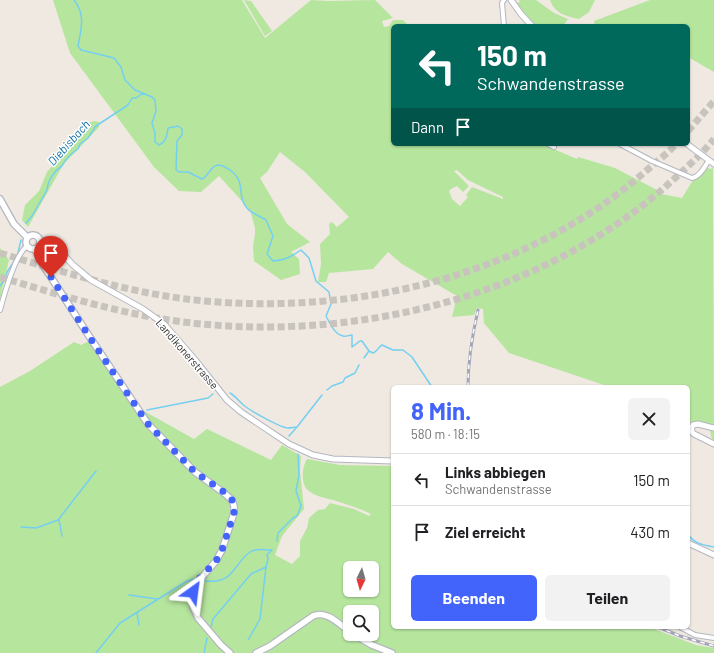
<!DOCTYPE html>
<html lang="de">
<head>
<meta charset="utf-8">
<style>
	:root { --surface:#fff; --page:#f2f2f2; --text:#202124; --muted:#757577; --line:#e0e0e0; --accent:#4264fb }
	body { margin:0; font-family:Barlow,sans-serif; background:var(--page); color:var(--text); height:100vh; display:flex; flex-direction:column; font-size:15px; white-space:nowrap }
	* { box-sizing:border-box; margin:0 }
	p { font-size:13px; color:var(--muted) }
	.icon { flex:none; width:22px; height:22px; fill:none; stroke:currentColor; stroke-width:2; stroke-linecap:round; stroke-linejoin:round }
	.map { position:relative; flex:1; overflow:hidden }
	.drawer { position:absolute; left:391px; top:385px; width:299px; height:244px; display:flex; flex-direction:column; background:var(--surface); border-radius:6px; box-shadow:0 1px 3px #0004 }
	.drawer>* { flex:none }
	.top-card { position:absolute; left:391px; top:24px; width:299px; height:122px; border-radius:6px; box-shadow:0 1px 3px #0004; background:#00695c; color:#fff; overflow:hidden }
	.needle { width:26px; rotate:185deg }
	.buttons { position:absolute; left:343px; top:561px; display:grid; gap:8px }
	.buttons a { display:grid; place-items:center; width:36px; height:36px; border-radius:6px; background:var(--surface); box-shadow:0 1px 3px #0004; font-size:20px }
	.pin { position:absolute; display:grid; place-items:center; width:34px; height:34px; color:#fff; margin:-41px -17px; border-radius:50% 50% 50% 0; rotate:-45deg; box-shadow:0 0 4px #0007 }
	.pin .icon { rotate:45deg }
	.me { position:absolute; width:44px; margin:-22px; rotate:31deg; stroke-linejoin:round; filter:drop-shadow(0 0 3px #0008) }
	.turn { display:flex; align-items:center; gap:14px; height:84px; padding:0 20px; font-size:18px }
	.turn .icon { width:52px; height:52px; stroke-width:2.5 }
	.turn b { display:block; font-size:28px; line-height:34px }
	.then { display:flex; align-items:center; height:38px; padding:0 20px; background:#0003; gap:8px; font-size:15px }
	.round { display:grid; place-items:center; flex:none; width:42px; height:42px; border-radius:6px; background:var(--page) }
	.head { display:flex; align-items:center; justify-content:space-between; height:68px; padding:0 20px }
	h1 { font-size:24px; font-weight:700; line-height:30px; color:var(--accent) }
	.cta { display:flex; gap:8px; margin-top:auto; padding:8px 20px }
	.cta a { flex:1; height:46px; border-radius:6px; background:var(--accent); color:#fff; font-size:16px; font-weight:700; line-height:46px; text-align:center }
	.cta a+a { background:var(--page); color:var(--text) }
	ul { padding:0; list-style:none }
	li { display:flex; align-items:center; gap:12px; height:52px; padding:0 20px; border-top:1px solid var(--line) }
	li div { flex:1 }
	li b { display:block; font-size:15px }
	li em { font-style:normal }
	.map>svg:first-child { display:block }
</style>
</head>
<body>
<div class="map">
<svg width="714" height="653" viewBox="0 0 714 653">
	<rect width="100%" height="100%" fill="#efe9e1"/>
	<!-- green -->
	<path fill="#b6e59e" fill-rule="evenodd" d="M53 0H242L265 38 311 0 328 1 375 0 393 18 382 21 384 27 389 26 393 20H403L409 26H393V144H542L577 159 578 157 615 168 657 190 656 193 682 198 693 180 699 178 707 167 710 169 713 168 714 440 712 439 709 427 692 424 688 426V387H610L509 353 484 323 483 309 477 308 474 315 452 317 457 296 402 264 388 252 373 269 329 273 326 282H318L321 264 320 244 330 234 329 224 332 222 337 227 349 217 305 172 280 152 267 172 260 178 287 224 310 242 291 252 299 259 300 274 281 280 254 261 253 246 255 234V228L250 210 219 176 201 192 179 191 154 167 70 53ZM457 170 468 180 503 197V199L472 187 466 195 468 197 460 206 452 199 449 191 451 189 457 186 463 192 469 186 454 171Z
		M244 0 251 1 272 31 265 36Z
		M519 0H536L554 13 568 19 563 26H535L524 14 517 3 520 2Z
		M550 0H595L589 12 579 19C566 16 555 14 550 0Z
		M650 0H714V72L688 57V26H595L594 21Z
		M94 121 99 122V127L63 165 28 227 22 220 25 205 39 191 47 172 67 149 85 124Z
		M0 248 9 260 0 299Z
		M89 341 139 414 144 411 194 439 207 429 271 460 282 445 301 456 300 471 304 509 282 536 275 555 292 564 300 556V541L307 528 309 518 318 510 325 509 330 503 354 509 369 516 371 514C359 508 346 504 333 500 325 498 315 496 309 491 300 485 302 467 307 459L340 465 393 466V627H649L696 645 714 648V653H0V387L30 371 74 342 81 345ZM350 568H372V590H350ZM350 612H372V634H350Z"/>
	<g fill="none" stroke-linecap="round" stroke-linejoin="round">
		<!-- stream -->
		<path stroke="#75cff0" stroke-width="1.5" d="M74 0C86 15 81 29 78 46L81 50 114 58 121 67 125 80 135 90 152 97 155 100 156 111 152 123 155 133V142L159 145C166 142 167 136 168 128L178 126 182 129V135L177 141 176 170 179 172H188L202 179C209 176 210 166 218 165 223 165 226 168 230 170 247 182 236 196 247 208 252 214 260 216 266 220L273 236 267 254 273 261C284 261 292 256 301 250L309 258 316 281 329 292 331 304 326 316C330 323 334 334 343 336 346 337 349 335 352 335V347L360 341H362L369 351 373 353C378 351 378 347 382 345L393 350H403L412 357 432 387
			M26 223 32 216 47 190C48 180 54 171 62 166 65 159 72 153 78 149L80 144 88 138 96 126 128 105 132 98H136L143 93
			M0 286 6 278 7 272 17 257 21 240
			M364 358 369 351
			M327 390 332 386 343 382 345 378 355 373 359 365
			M230 393C237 397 240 403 246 407 253 412 281 428 288 428 291 428 294 427 297 427L322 395
			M147 410 208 398 213 394
			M289 436 297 427
			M59 520 62 536
			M21 527 36 528 58 520 96 471
			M688 534C694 544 703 545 714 547
			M277 541 278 533 293 518 297 516 301 506 296 491 299 475 298 454
			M205 581C235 584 232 565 250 552 256 548 265 550 272 550
			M129 595 157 599
			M137 613 139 625
			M211 627 213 619 251 574 266 567 268 559 267 555 272 550
			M248 640 260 619 266 567
			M96 653 120 623 187 581 195 579
			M204 653 207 638"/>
		<!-- motorway-tunnel -->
		<path stroke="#c8c4bd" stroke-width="7" stroke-dasharray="7 3.5" stroke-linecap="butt" d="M688 131 714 101
			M0 253C67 273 135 295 205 301 360 315 527 275 646 171 656 162 667 154 676 144
			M0 277C56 294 111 311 169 320 343 346 541 300 673 180 687 167 702 154 714 139"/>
		<!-- minor casing -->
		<g stroke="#b4b7c1" stroke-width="6">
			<path id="minor" d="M504 0 502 3 504 26
				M548 144 554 147
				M620 144 652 161 692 178C700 177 705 166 709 160
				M0 310C4 295 15 255 27 246
				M680 627 695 635 714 638"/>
		</g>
		<!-- tertiary casing -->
		<g stroke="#b4b7c1" stroke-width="7">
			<path id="tertiary" d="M511 0 521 14 532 26
				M687 144 714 164
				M40 241 47 240 52 242 73 265 91 280 143 309 164 324 196 361 227 400 241 412 289 444 313 455 333 459 393 461
				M714 428 698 424 693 425C691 428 691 432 694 434L714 444
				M688 543 714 555"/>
		</g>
		<!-- secondary casing -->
		<g stroke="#b4b7c1" stroke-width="8">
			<path id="secondary" d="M0 199 14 224 27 237
				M26 242a7 7 0 1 1 14 0a7 7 0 1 1-14 0Z
				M35 249 43 265 91 339 148 424 195 472 224 493 232 500 234 506V513L222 550 216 561 196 584 193 593 192 600 193 607 198 618 221 645 230 653
				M353 634 372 645 392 653
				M256 653 270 646 313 616C327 610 339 624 350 632"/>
		</g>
		<!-- minor -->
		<use href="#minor" stroke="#fff" stroke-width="4"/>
		<!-- tertiary -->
		<use href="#tertiary" stroke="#fff" stroke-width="5"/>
		<!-- secondary -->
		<use href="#secondary" stroke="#fff" stroke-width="5.5"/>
		<!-- rail casing -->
		<g stroke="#a3a6b8" stroke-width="3">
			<path id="rail" d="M468 387C468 360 472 336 478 310
				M658 627 680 636 714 646"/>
		</g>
		<!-- rail -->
		<use href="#rail" stroke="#fff" stroke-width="1.5" stroke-dasharray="4.5" stroke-linecap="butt"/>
	</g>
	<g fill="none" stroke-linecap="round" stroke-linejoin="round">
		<!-- route -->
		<path stroke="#4264fb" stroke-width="7" stroke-dasharray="0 12.6" d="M51 277 94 344 148 424 195 472 224 492 232 500 234 506V513L222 550 216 561 199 579 193 592"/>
	</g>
	<g text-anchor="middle" stroke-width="3" stroke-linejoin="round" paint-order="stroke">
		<!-- street labels -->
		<g font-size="11" fill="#2e2e2e" stroke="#fff">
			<text transform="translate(187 354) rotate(49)" y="4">Landikonerstrasse</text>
		</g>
		<!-- water labels -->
		<g font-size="12" font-style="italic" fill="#0d6fa3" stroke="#fff">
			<text transform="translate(69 143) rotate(-48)" y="4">Diebisbach</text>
		</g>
	</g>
</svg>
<div class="buttons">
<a><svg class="needle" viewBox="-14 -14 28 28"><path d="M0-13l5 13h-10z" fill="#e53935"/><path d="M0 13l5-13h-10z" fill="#757577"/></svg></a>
<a><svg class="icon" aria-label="search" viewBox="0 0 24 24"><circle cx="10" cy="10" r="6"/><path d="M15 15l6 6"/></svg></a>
</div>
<div class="pin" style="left:51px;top:277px;background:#d93025"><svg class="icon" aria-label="arrive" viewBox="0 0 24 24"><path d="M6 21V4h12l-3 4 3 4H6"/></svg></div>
<svg class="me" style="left:193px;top:592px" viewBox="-20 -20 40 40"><path d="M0-17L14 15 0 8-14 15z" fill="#4264fb" stroke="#fff" stroke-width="4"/></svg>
<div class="top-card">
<div class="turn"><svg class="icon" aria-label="left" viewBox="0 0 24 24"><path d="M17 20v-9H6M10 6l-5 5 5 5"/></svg><div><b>150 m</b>Schwandenstrasse</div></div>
<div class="then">Dann<svg class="icon" aria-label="arrive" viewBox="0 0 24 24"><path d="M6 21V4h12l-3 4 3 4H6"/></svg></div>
</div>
<section class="drawer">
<div class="head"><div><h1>8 Min.</h1><p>580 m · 18:15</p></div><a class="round"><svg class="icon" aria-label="close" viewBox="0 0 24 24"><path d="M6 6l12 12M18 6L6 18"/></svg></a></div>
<ul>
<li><svg class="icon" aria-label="left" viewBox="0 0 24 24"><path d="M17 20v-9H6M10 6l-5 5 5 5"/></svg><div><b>Links abbiegen</b><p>Schwandenstrasse</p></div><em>150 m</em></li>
<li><svg class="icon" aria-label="arrive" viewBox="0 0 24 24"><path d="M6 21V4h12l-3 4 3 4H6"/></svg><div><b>Ziel erreicht</b></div><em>430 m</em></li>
</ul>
<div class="cta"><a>Beenden</a><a>Teilen</a></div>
</section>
</div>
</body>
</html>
